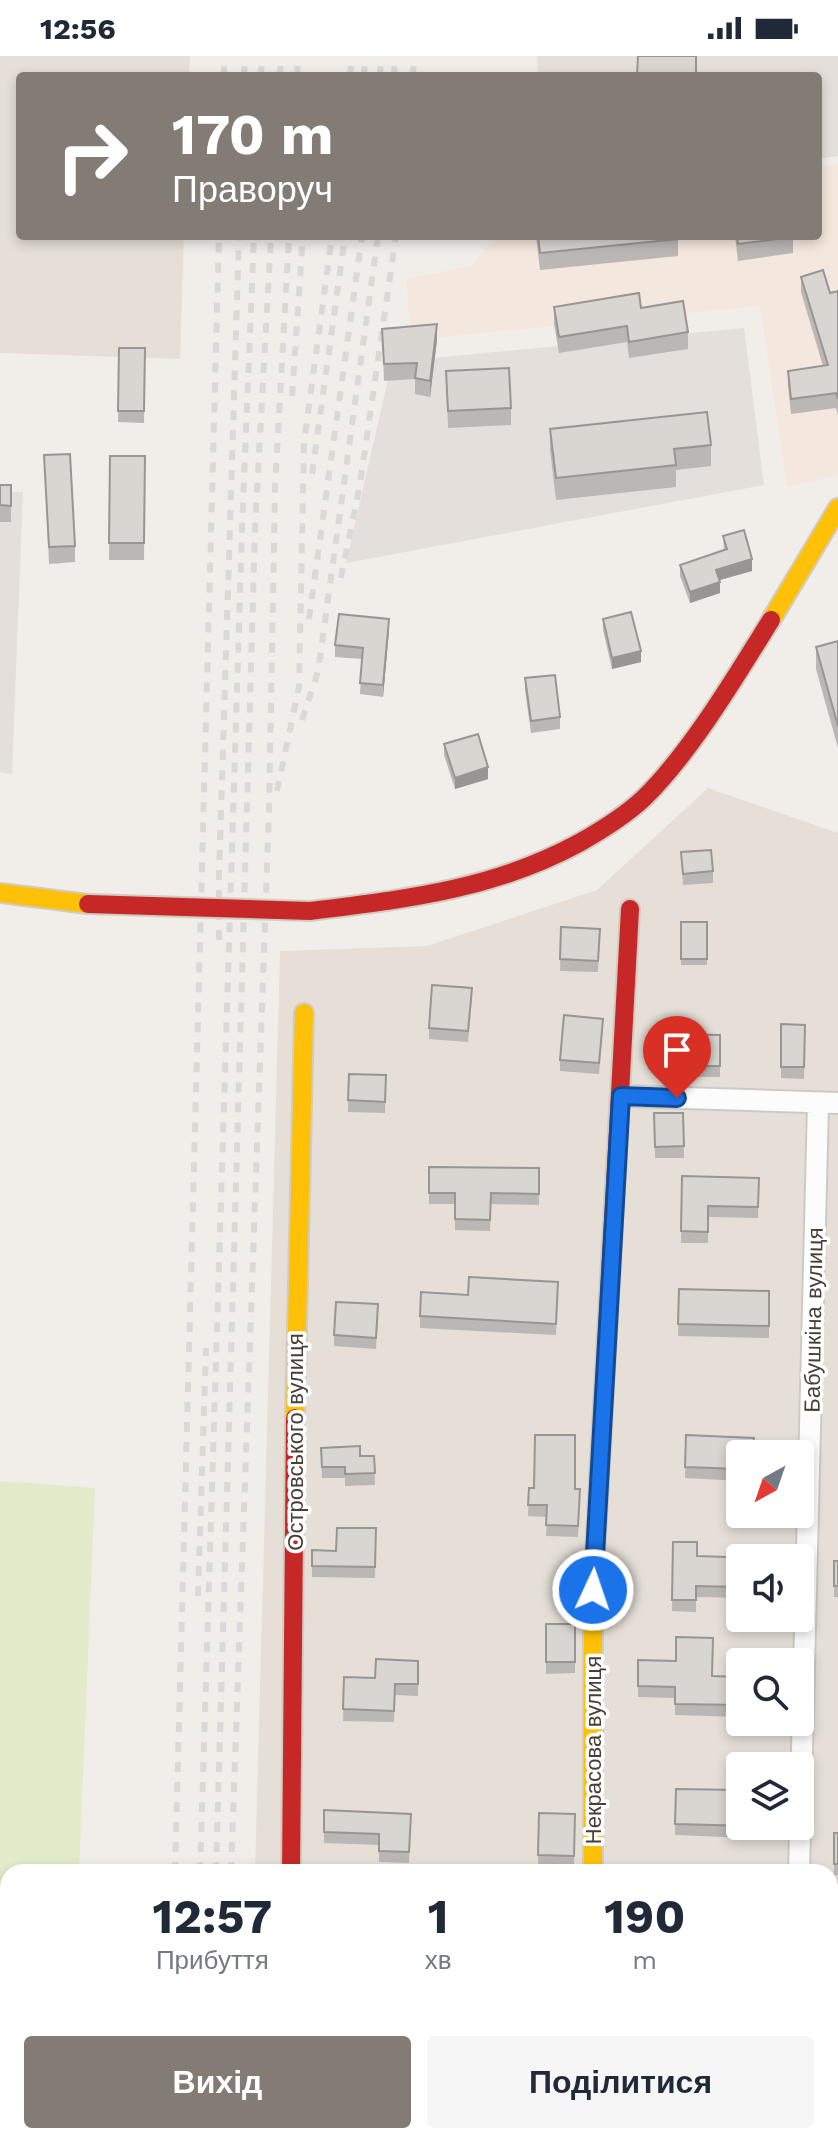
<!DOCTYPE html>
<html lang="uk">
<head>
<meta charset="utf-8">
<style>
	:root { --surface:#fff; --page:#f6f6f7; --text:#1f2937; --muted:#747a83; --accent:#827c75 }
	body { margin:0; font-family:"Work Sans",sans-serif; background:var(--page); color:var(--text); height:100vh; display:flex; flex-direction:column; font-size:30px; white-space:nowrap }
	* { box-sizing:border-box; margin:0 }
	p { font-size:26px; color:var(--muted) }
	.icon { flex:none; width:44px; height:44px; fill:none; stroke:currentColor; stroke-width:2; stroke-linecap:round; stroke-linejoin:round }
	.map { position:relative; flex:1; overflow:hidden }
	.panel { position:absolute; left:0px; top:1808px; width:838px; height:280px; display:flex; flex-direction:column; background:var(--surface); border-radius:24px 24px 0 0; box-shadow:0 4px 12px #0003 }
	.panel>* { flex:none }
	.top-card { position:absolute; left:16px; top:16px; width:806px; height:168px; border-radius:8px; box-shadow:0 4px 12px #0003; background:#827c75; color:#fff; overflow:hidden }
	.needle { width:52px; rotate:220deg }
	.fabs { position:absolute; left:726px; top:1384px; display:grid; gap:16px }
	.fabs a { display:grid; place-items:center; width:88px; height:88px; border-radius:8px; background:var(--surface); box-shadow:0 4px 12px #0003; font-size:40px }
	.pin { position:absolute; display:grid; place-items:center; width:68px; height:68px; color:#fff; margin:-82px -34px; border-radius:50% 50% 50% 0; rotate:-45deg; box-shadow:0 0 8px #0007 }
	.pin .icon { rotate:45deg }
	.me { position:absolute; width:88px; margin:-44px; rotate:3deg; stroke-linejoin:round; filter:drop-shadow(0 0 6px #0008) }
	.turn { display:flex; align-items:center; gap:28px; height:168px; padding:0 24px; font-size:36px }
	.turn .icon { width:104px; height:104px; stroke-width:2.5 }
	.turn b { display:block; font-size:56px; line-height:68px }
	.eta { display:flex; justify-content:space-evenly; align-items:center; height:136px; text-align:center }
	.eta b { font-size:48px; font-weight:700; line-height:56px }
	.action { display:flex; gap:16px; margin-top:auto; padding:16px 24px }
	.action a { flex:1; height:92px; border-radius:8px; background:var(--accent); color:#fff; font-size:32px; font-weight:700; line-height:92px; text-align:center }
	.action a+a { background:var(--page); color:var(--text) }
	.status { display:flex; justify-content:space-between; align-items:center; height:56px; padding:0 40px; background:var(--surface); direction:ltr }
	.status svg { height:22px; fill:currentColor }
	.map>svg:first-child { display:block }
</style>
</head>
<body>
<div class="status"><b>12:56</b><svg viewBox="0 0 49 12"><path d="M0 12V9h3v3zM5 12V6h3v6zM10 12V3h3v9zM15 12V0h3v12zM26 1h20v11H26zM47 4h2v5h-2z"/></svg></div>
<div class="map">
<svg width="838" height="2088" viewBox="0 0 838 2088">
	<rect width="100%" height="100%" fill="#f1eeea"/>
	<!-- residential -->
	<path fill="#e5dfd7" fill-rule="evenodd" d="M0 0H190L189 20H20V180H184L180 303 0 297Z
		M708 732 838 777V2088H248V2080H830V1816H255L280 895 427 890 597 834ZM740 1398H800V1458H740ZM740 1502H800V1562H740ZM740 1606H800V1666H740ZM740 1710H800V1770H740Z"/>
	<!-- commercial -->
	<path fill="#f4e7dd" d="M838 107V413L834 420 787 431 760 250 411 284 406 223 471 210 496 180H818V111Z"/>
	<!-- industrial -->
	<path fill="#e4dfdb" d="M537 0H838V100L818 103V20H538Z
		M744 272 764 429 346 507 392 306Z
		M0 436H23L12 718 0 716Z"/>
	<!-- green -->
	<path fill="#e3ebca" d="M0 1425 95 1432 79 1816H8V2080H68V2088H0Z"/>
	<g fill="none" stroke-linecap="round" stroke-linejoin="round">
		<!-- street casing -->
		<g stroke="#cdcac6" stroke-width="24">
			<path id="street" d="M621 1040 838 1047
				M799 1816 818 1048
				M830 1837 838 1838
				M593 2080V2088
				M282 2088V2080"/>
		</g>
		<!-- slow casing -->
		<g stroke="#d2cbc2" stroke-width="22">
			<path id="slow" d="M771 564 838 452
				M0 837 88 848
				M295 1362 304 957
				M593 1816V1534L603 1351"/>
		</g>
		<!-- jam casing -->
		<g stroke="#d2cbc2" stroke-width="22">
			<path id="jam" d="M310 855C406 843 492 834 579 787 602 774 625 760 644 742 691 696 736 620 771 564
				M603 1351 630 853
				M291 1816 295 1362"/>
		</g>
		<!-- street -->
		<use href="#street" stroke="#fdfcfc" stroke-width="20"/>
		<!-- slow -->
		<use href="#slow" stroke="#ffc107" stroke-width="18"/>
		<!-- jam -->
		<use href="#jam" stroke="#c62828" stroke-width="18"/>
		<!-- rail -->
		<path stroke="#d9d9d8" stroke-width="6" stroke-dasharray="10 10" stroke-linecap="butt" d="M224 20V0
			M244 20 245 0
			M261 20 262 0
			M280 20 281 0
			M297 20 298 0
			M350 20 352 0
			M364 20 365 0
			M380 20 381 0
			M394 20 395 0
			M413 20 414 0
			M292 340 303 180
			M312 418 345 180
			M341 522 360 428 396 180
			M309 563 362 180
			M302 664 318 616 378 180
			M277 735 299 631 304 386 332 180
			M219 884V820L239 180
			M198 1540 206 1292
			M175 1816 219 180
			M200 1816 242 473 254 180
			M216 1816 255 473 271 180
			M231 1816 269 755 275 433 289 180
			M168 2088V2080
			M180 2088V2080
			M192 2088V2080
			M207 2088V2080
			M222 2088V2080"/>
		<!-- jam-bridge casing -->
		<g stroke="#d2cbc2" stroke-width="22" stroke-linecap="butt">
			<path id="jam-bridge" d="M88 848 310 855"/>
		</g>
		<!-- jam-bridge -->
		<use href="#jam-bridge" stroke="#c62828" stroke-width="18"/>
	</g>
	<!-- wall -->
	<path fill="#bbb7b4" d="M536 180H678V200L540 214Z
		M735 180H793V197L738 205Z
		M801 221 830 237 838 235V359L836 352 791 358 788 330V315L823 310 801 236Z
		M554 251 641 252 688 276V293L629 302 627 286 559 297 554 268Z
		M382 273 437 284 430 341 415 338V323L384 325Z
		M119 292H145L144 367 118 366Z
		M446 315 511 352V369L448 372Z
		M550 373 711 389V410L676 414V431L556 444 550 394Z
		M44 399 75 490V506L49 508Z
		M110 400H145L144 504H109Z
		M0 429H11V466H0Z
		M723 480 752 515 720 524V537L690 547 680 520V509L724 494Z
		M603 563 641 606 612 613 603 574Z
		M389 574 383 641 360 638 362 603 335 601V589Z
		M838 585V692L816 613V591Z
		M525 622 560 661V673L531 677 525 634Z
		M444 688 488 723 455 733 444 699Z
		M681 796 713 815V827L683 829Z
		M681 866H707V909H681Z
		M561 871 600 873 598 916 560 915Z
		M472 943 468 986 429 983V972Z
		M781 968 805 969 804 1023 781 1022Z
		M603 974 599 1018 560 1015V1004Z
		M665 978 720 979V1021H664Z
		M349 1018 386 1019 385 1057 348 1056Z
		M654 1057H683L684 1102H655Z
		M429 1111 539 1112V1149L491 1148 490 1175 455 1174V1148H429Z
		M682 1120 759 1122 758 1162 708 1161V1187H681Z
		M679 1233 769 1235V1282L678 1280Z
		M558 1237 556 1279 420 1272V1260L468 1239Z
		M378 1259 376 1293 334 1290V1279Z
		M686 1379 740 1398V1425L685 1422Z
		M321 1392 360 1400H374L375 1429 345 1430V1422H322Z
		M529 1432 575 1433 580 1444 578 1481 546 1480 547 1461 528 1460Z
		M376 1472 375 1522 312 1521V1494L336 1495Z
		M673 1486 697 1500 740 1502V1542L696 1541V1556L672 1555Z
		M834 1505H838V1541H834Z
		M546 1568H575V1617L546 1618Z
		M638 1604 712 1620 740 1621V1661L675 1659V1642L638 1641Z
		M418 1605V1640L395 1639 394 1666 343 1665 344 1621 375 1622Z
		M676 1733 751 1770V1782L675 1779Z
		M324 1754 411 1758 409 1807 379 1806V1789L324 1787Z
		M539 1757 575 1758 574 1811H538Z
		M834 1777H838V1819H834Z
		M830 1901H838V1937H830Z"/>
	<!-- shaded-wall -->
	<path fill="#989592" d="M437 268V284L430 341V325Z
		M752 503V515L716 525V514Z
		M720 526V537L690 547V536Z
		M389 563V574L383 641V629Z
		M641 595V606L612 613V602Z
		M488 711V723L455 733V722Z"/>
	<!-- building -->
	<path fill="#d9d5d1" stroke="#989592" stroke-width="2" d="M638 0H696V20H637Z
		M145 18H173V20H145Z
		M538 180H678V183L540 197Z
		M737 180H793V181L738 188Z
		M823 214 830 237 838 235V343L836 337 791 343 788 315 828 309 801 221Z
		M639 237 641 252 683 245 688 276 629 286 627 270 559 281 554 251Z
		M437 268 430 325 415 322 417 307 384 308 382 273Z
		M119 292H145L144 355H118Z
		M509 312 511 352 448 355 446 315Z
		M707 356 711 389 674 393 676 409 556 422 550 373Z
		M70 398 75 490 49 491 44 399Z
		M110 400H145L144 487H109Z
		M0 429H11V450L0 449Z
		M744 474 752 503 716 514 720 526 690 536 680 509 727 493 723 480Z
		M631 556 641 595 612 602 603 563Z
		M339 558 389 563 383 629 360 627 363 592 335 589Z
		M838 585V670L816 591Z
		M555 619 560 661 531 665 525 622Z
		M478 678 488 711 455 722 444 688Z
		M711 794 713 815 683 818 681 796Z
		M681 866H707V903H681Z
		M561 871 600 873 598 905 560 903Z
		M432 929 472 932 468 975 429 972Z
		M564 959 603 963 599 1007 560 1004Z
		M781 968 805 969 804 1011H781Z
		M665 978 720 979V1010H664Z
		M349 1018 386 1019 385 1046 348 1044Z
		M654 1057H683L684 1090 655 1091Z
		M429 1111 539 1112V1138L491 1137 490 1164 455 1163V1137H429Z
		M682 1120 759 1122 758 1151 708 1150V1176L681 1175Z
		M469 1221 558 1226 556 1268 420 1260 421 1236 468 1239Z
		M679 1233 769 1235V1270L678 1268Z
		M336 1246 378 1248 376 1282 334 1279Z
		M535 1379H575V1433H580L578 1470 546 1469 547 1449H528L529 1432H534Z
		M686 1379 754 1382 753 1398H740V1413L685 1411Z
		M360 1390V1400H374L375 1417 345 1418V1411H322L321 1392Z
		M337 1472H376L375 1511 312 1510V1494L336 1495Z
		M673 1486H697V1500L756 1502H740V1531L696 1530V1544H672Z
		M834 1505H838V1530H834Z
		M546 1568H575V1606H546Z
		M676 1581 713 1582 712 1620 740 1621V1649L675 1648V1631L638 1630V1604L676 1605Z
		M376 1603 418 1605V1628H395L394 1655 343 1653 344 1621 375 1622Z
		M676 1733 740 1734V1770H751L675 1768Z
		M324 1754 411 1758 409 1796 379 1795V1778L324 1776Z
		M539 1757 575 1758 574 1800 538 1799Z
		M834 1777H838V1808H834Z
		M830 1901H838V1926H830Z"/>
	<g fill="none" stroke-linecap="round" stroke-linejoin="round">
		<!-- route casing -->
		<g stroke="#114b97" stroke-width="20">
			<path id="route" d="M593 1534 621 1040 677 1042"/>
		</g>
		<!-- route -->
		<use href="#route" stroke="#1a73e8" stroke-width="14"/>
	</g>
	<g text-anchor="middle" stroke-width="7" stroke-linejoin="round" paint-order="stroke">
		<!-- street labels -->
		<g font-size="22" fill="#473e36" stroke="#fff">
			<text transform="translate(813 1264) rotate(-89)" y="8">Бабушкіна вулиця</text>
			<text transform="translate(295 1386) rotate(-90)" y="8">Островського вулиця</text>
			<text transform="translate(593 1694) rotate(-90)" y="8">Некрасова вулиця</text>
		</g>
	</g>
</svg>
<div class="fabs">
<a><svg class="needle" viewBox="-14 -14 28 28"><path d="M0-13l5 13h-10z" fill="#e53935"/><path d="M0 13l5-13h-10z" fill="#747a83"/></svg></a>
<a><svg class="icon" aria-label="sound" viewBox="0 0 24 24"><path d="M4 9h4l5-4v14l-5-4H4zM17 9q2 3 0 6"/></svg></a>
<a><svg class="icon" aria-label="search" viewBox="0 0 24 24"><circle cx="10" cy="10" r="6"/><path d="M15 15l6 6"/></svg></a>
<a><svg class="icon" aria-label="layers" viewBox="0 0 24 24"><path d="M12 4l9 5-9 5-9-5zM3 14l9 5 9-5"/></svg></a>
</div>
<div class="pin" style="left:677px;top:1042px;background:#d93025"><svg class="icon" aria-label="arrive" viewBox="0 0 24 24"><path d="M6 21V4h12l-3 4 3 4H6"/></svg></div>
<svg class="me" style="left:593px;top:1534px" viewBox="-20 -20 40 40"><circle r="17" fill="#1a73e8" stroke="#fff" stroke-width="3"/><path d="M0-11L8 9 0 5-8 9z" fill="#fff"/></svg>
<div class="top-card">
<div class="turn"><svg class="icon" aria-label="right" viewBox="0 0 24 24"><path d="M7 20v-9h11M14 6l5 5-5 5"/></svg><div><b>170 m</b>Праворуч</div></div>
</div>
<section class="panel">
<div class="eta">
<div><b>12:57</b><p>Прибуття</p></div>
<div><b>1</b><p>хв</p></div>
<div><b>190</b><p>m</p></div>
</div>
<div class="action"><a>Вихід</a><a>Поділитися</a></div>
</section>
</div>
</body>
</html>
